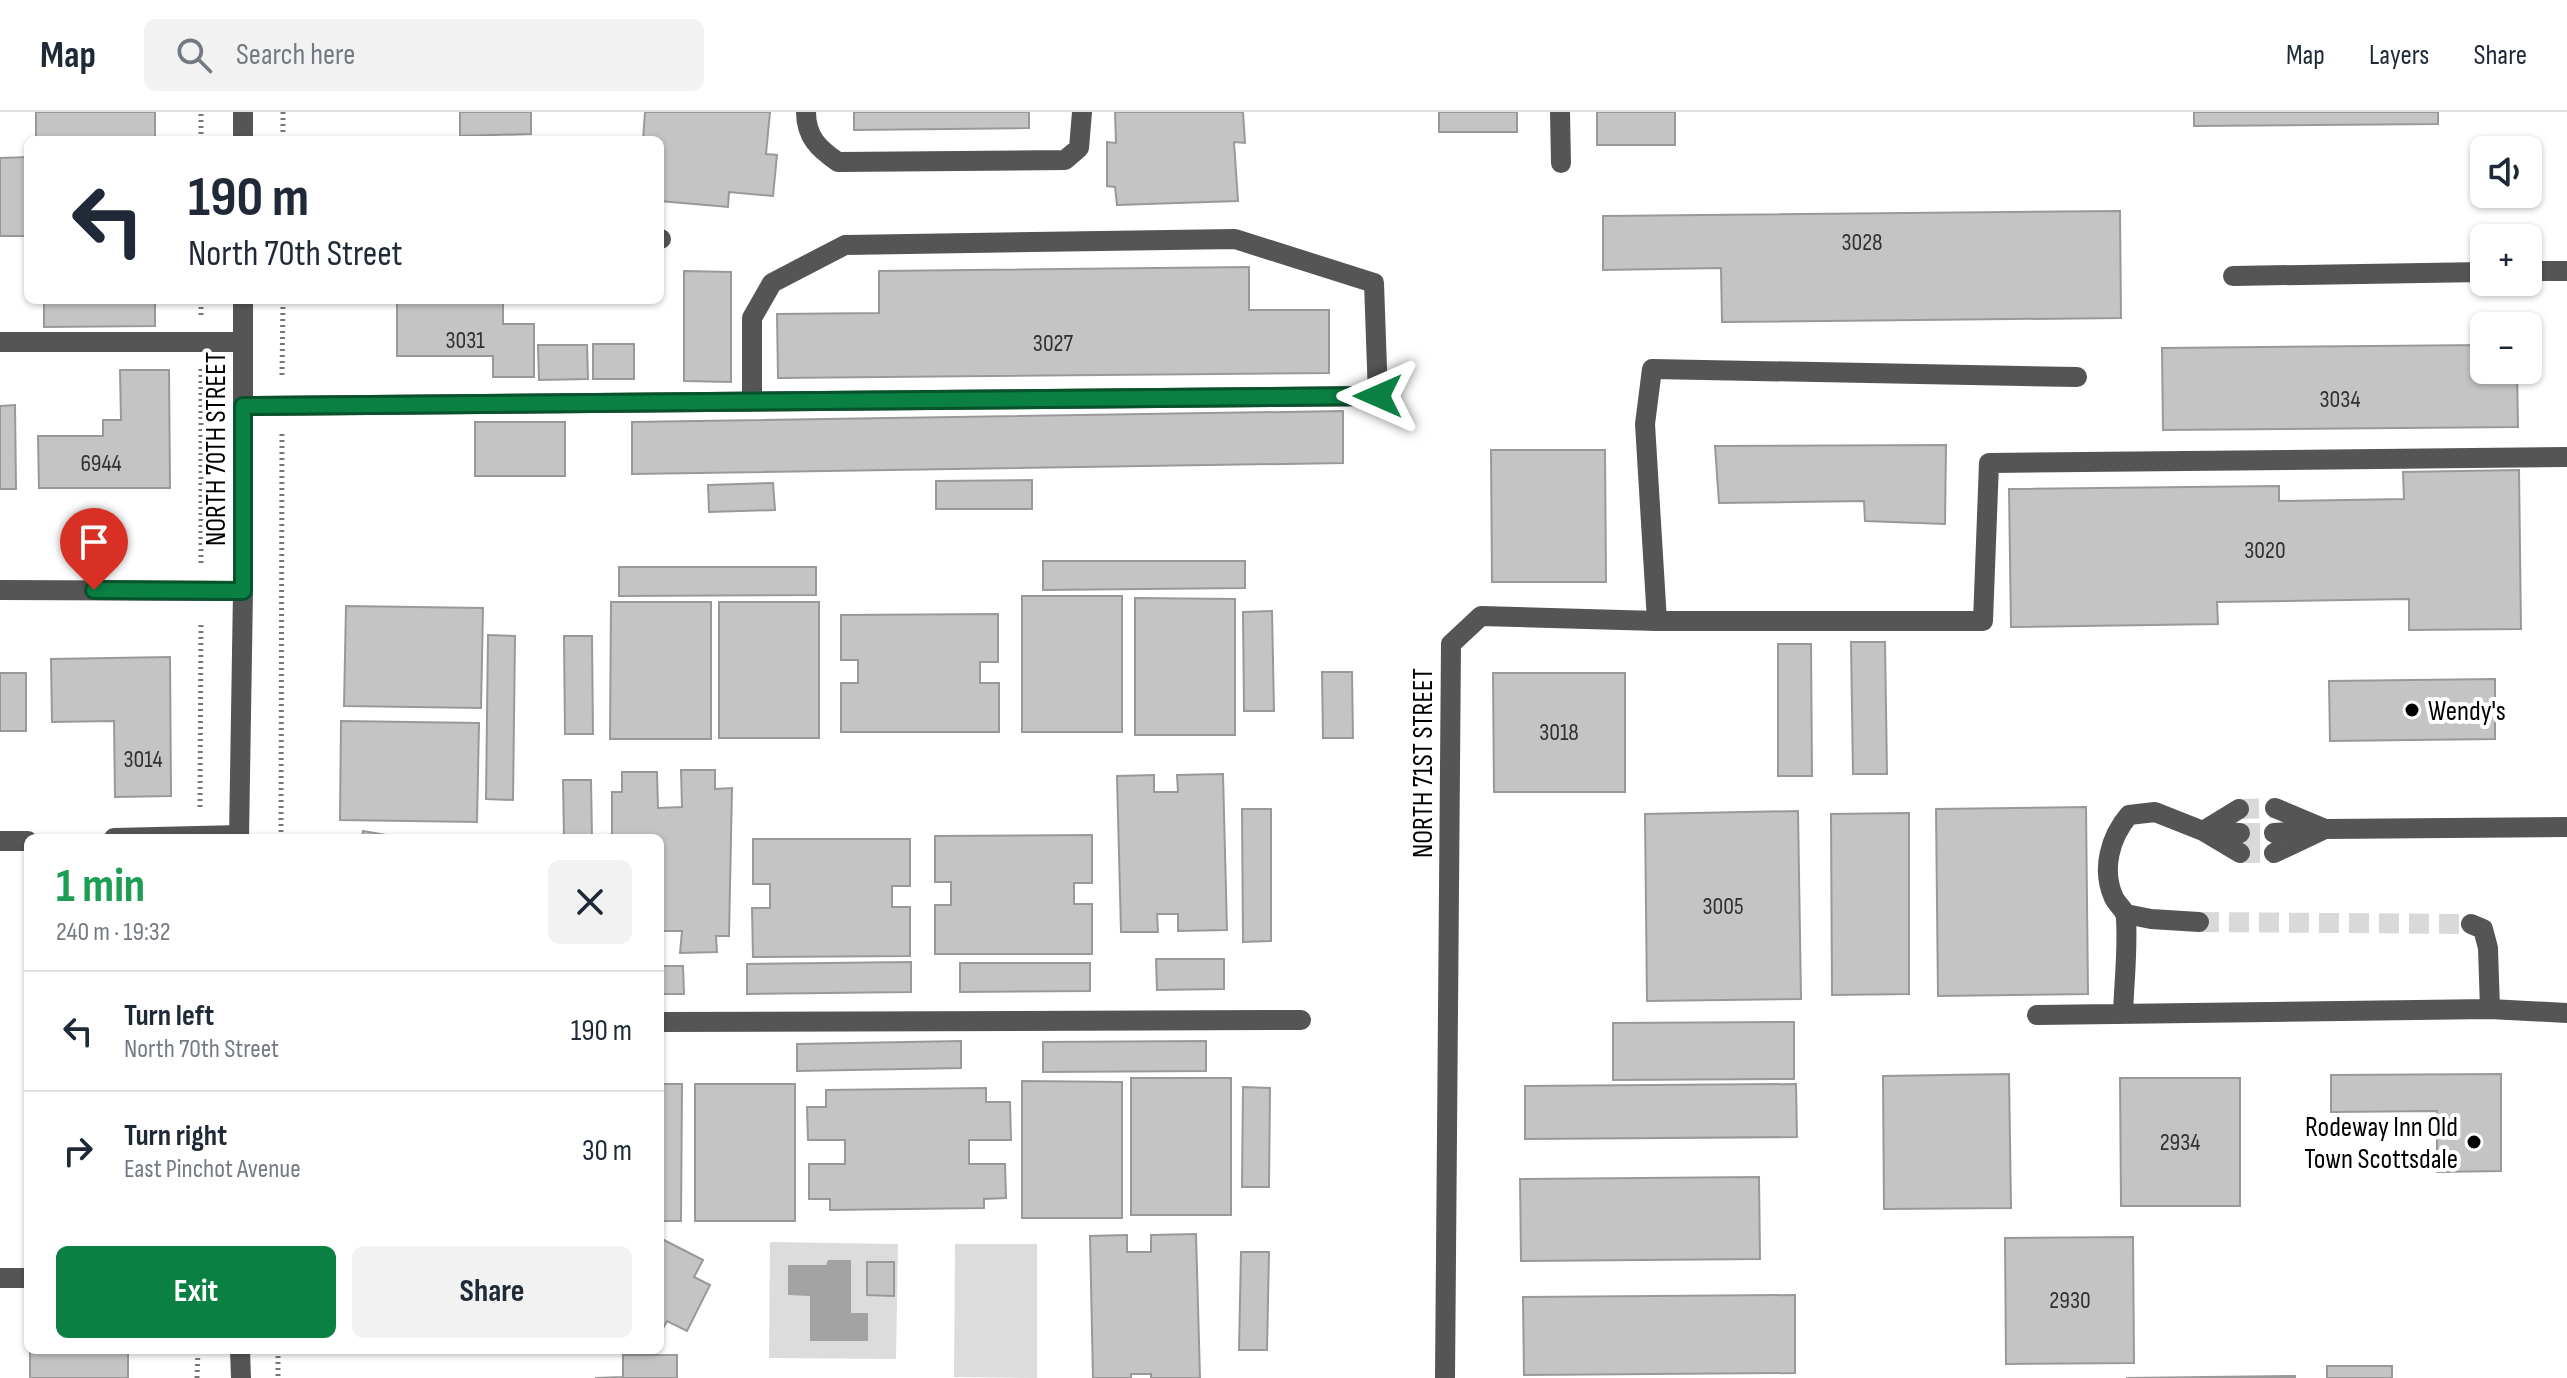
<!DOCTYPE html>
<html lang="en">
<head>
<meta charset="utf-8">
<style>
	:root { --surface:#fff; --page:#f2f2f3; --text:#1f2937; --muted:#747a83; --line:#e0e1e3; --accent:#0b8043 }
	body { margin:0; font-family:"Sofia Sans Condensed",sans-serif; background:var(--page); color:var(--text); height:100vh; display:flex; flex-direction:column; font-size:30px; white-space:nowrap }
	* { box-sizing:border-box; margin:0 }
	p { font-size:26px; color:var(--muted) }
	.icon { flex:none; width:44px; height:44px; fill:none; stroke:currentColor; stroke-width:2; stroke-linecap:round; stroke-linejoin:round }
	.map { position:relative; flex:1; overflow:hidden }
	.details { position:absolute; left:24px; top:722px; width:640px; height:520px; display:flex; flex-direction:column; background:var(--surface); border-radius:12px; box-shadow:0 2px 6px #0004 }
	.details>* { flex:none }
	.guide { position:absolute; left:24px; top:24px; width:640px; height:168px; border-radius:12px; box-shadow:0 2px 6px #0004; background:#fff; color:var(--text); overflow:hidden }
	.buttons { position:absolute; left:2470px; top:24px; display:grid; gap:16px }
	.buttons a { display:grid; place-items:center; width:72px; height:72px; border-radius:12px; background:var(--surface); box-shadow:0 2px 6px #0004; font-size:40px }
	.pin { position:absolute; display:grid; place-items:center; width:68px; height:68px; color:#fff; margin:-82px -34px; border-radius:50% 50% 50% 0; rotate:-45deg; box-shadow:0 0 8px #0007 }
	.pin .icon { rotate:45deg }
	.me { position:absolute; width:88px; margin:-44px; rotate:270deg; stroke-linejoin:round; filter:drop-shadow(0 0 6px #0008) }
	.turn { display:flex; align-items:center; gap:28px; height:168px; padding:0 32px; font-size:36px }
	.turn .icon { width:104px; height:104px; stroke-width:2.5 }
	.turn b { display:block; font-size:56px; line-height:68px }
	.round { display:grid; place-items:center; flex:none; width:84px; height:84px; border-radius:12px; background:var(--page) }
	.overview { display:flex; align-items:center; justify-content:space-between; height:136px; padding:0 32px }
	h1 { font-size:48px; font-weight:700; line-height:60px; color:#1e9e55 }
	.button { display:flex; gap:16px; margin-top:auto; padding:16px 32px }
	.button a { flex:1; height:92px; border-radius:12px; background:var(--accent); color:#fff; font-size:32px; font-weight:700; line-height:92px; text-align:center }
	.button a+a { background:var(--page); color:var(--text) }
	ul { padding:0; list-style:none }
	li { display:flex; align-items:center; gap:24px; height:120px; padding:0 32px; border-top:2px solid var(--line) }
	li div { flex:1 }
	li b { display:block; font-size:30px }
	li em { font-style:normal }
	header { display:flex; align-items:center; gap:48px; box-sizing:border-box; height:112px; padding:0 40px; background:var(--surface); border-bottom:2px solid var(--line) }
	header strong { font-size:38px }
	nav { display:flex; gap:44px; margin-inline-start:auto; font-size:28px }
	.search { width:560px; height:72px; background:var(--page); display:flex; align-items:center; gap:20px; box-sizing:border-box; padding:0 28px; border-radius:12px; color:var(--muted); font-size:30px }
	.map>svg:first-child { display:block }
</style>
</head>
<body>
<header>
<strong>Map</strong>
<div class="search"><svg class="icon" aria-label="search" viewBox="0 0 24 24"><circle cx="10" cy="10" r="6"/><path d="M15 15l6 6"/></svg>Search here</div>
<nav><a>Map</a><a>Layers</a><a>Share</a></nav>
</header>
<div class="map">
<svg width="2567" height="1266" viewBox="0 0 2567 1266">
	<rect width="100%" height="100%" fill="#fff"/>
	<!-- green -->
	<path fill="#dcdcdc" d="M770 1130 898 1132 896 1247 769 1246Z
		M955 1132H1037V1266L954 1265Z"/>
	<!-- water -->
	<path fill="#a3a3a3" d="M828 1148H851V1201H868V1229H810V1184L788 1183V1153H826Z"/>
	<!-- building -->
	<path fill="#c4c4c4" stroke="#999" stroke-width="2" d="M36 0H155V27H36Z
		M460 0H531V22L460 24Z
		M645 0H770L766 42 777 43 773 84 729 80 728 95 660 89V28H643Z
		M854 0H1029V16L854 18Z
		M1115 0H1243L1245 31 1234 30 1238 89 1117 93 1115 75 1107 74V30L1116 31Z
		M1439 0H1517V20H1439Z
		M1597 0H1675V33H1597Z
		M2194 0H2438V12L2194 14Z
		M28 45V124H0V46Z
		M2120 99 2121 206 1722 210 1721 156 1603 158V104Z
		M1249 155V198H1329V261L778 266 777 202 879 201V159Z
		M684 159 731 160V270L684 269Z
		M44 188H155V214L44 215Z
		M397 188H503V212H534V265H493V244H397Z
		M593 232H634V267H593Z
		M538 233H587L588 267 539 268Z
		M2484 233V258H2517L2518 315 2163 318 2162 236Z
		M120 258H169L170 376H39L38 324H103V308H121Z
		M15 293 16 377H0V294Z
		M1343 299V351L632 362V310Z
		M475 310H565V364H475Z
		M1946 333 1945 412 1865 409 1864 389 1719 391 1715 334Z
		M1491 338H1605L1606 470H1492Z
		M2519 358 2521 517 2409 518V487L2217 490 2218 512 2011 515 2009 377 2279 374V389L2404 387 2403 360Z
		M1032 368V397H936V369Z
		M773 371 775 398 709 400 708 373Z
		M1043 449H1245V476L1043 478Z
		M619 455H816V483L619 484Z
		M1022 484H1122V620H1022Z
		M1135 486 1235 487V623H1135Z
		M611 490H711V627H610Z
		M719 490H819V626H719Z
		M346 494 483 496 481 596 344 594Z
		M1272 499 1274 599H1244L1243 500Z
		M998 502V550H980V571H999V620H841V571H858V548H841V503Z
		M488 523 515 524 513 688 486 687Z
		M564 524H592L593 622H565Z
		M1851 530H1885L1887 662H1853Z
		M1778 532H1811L1812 664H1778Z
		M170 545 171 684 115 685 114 609 52 610 51 547Z
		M1322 560H1352L1353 626H1323Z
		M0 561H26V619H0Z
		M1493 561H1625V680H1494Z
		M2495 567V627L2330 629 2329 569Z
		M341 609 479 611 477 710 340 708Z
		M681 658H715V677L732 676 729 824H716L717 840 680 841 682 819H660V726H612V680H622V660H657L658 696 682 695Z
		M1223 662 1227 818 1178 819V802H1157L1158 820H1121L1117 664 1154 663V680H1178L1177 663Z
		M563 668H591L592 726H564Z
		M2086 695 2088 882 1938 884 1936 697Z
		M1242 697H1271V829L1243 830Z
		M1798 699 1801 887 1647 889 1645 702Z
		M1909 701V882L1832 883 1831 702Z
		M363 719 403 726H362Z
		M1092 723V771H1074V792H1092V842H935V793H951V770H935V724Z
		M753 727H910V774H892V795H910V844L753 845 752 796H770V772H753Z
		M1156 847H1224V877L1157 878Z
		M911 850V880L747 882V852Z
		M960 851H1090V879L960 880Z
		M660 854H683L684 882H660Z
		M1794 910V967L1613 968V911Z
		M961 929V956L797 959V932Z
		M1206 929V959L1043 960V930Z
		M2009 962 2011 1096 1884 1097 1883 964Z
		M2501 962V1059L2437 1060V999L2331 1000V963Z
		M1131 966H1231V1103H1131Z
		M2120 966H2240V1094H2121Z
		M1022 969 1122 970V1106H1022Z
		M660 972H682L681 1109H660Z
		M695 972H795V1109H695Z
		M1796 972 1797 1025 1525 1027V974Z
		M1243 975 1270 976 1269 1075H1242Z
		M986 976V990H1010L1011 1028H969V1052H1005L1006 1086 984 1087V1096L830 1098V1087H809V1052H845V1028H808L807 995H826V978Z
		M1759 1065 1760 1147 1521 1149 1520 1067Z
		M1196 1122 1200 1266H1151V1262H1131V1266H1093L1090 1124 1127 1123V1140H1151V1123Z
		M2133 1125 2134 1251 2006 1252 2005 1126Z
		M660 1126 703 1148 694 1165 710 1173 687 1219 667 1209 660 1222Z
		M1241 1140H1269L1267 1238H1239Z
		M867 1150H894V1184L867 1183Z
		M1795 1183V1261L1524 1263 1523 1185Z
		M30 1238H128V1266H30Z
		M623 1243H677V1266H595L623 1265Z
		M2327 1254H2392V1266H2327Z
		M2295 1264V1266H2126Z"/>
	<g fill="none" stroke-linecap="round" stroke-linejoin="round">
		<!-- minor-tunnel -->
		<path stroke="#d9d9d9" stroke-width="20" stroke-dasharray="20 10" stroke-linecap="butt" d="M2239 697 2275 696
			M2240 721H2274
			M2240 741H2274
			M2199 810 2471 812"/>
		<!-- path -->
		<path stroke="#777" stroke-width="5" stroke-dasharray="2 4" stroke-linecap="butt" d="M283 0V28
			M201 28V0
			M201 203V188
			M282 263 283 188
			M201 451V257
			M200 695 201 509
			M281 726 282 321
			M278 1238V1266
			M197 1266 198 1238"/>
		<!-- minor -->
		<path stroke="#555" stroke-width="20" d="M243 0V28
			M806 0C806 25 819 37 838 50L1065 48 1079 36 1082 0
			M1560 0 1561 51
			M660 127H661
			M2528 159H2567
			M2233 164 2484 160
			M0 230H243
			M243 294 1378 284 1374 171 1235 127 845 133 772 171 752 206V289
			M0 478 243 479
			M1657 509 1645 312 1652 257 2077 265
			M2275 696 2325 717 2567 715
			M2203 719 2240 741
			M2207 719 2240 721
			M2274 721 2313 718
			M114 726 239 723
			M239 726 243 479V188
			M0 729H28
			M2274 741 2325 717
			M2126 802 2151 807 2199 810
			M2471 812 2483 817 2488 836 2490 897
			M2123 902C2124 871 2128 838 2126 807 2126 798 2118 794 2114 786 2101 758 2110 725 2129 703L2155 700 2203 719 2239 697
			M2037 903 2490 897 2567 901
			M660 910 1301 908
			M0 1166H28
			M240 1238 241 1266
			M1445 1266 1451 532 1481 504 1657 509H1983L1989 351 2567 345"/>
	</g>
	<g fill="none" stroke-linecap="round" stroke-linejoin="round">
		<!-- route casing -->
		<g stroke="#07532c" stroke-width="20">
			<path id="route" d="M94 478 243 479V294L1378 284"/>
		</g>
		<!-- route -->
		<use href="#route" stroke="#0b8043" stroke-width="14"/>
	</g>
	<!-- markers -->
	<g fill="#000" stroke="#fff" stroke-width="3">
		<circle cx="2412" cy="598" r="8"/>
		<circle cx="2474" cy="1030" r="8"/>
	</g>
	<g text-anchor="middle" stroke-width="8" stroke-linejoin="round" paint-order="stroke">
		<!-- number labels -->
		<g font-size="24" fill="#313131">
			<text x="1862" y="138">3028</text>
			<text x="465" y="236">3031</text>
			<text x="1053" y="239">3027</text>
			<text x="2340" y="295">3034</text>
			<text x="101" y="359">6944</text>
			<text x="2265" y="446">3020</text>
			<text x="1559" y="628">3018</text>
			<text x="143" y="655">3014</text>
			<text x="1723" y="802">3005</text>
			<text x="2180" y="1038">2934</text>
			<text x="2070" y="1196">2930</text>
		</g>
		<!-- street labels -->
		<g font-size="28" fill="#000" stroke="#fff">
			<text transform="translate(215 337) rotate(-90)" y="10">NORTH 70TH STREET</text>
			<text transform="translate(1422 651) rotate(-90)" y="10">NORTH 71ST STREET</text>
		</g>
		<!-- poi labels -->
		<g font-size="28" fill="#000" stroke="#fff" text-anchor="start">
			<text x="2428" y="608">Wendy's</text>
			<text x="2458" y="1024" text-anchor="end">Rodeway Inn Old<tspan x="2458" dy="32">Town Scottsdale</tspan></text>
		</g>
	</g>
</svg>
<div class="buttons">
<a><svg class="icon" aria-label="sound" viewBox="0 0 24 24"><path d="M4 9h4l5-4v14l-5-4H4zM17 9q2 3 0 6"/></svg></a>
<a>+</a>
<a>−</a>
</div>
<div class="pin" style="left:94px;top:478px;background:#d93025"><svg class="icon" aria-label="arrive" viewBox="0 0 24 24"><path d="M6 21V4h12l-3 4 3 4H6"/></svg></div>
<svg class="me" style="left:1378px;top:284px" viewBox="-20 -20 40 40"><path d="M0-17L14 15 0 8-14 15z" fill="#0b8043" stroke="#fff" stroke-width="4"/></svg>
<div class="guide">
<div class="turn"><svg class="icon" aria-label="left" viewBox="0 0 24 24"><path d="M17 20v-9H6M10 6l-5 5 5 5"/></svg><div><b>190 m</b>North 70th Street</div></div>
</div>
<section class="details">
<div class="overview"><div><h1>1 min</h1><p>240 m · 19:32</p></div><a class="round"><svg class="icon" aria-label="close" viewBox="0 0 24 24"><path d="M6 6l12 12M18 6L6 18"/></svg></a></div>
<ul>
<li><svg class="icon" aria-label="left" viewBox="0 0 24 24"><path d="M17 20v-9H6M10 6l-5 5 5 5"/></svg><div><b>Turn left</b><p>North 70th Street</p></div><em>190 m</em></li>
<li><svg class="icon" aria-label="right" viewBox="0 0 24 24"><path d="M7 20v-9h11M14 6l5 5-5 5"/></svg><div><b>Turn right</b><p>East Pinchot Avenue</p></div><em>30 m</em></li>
</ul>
<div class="button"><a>Exit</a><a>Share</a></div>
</section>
</div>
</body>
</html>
